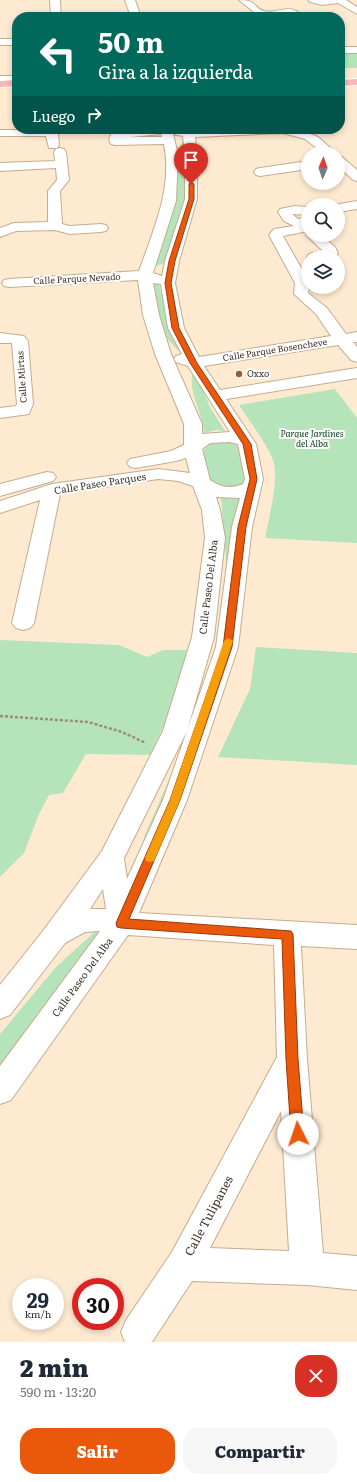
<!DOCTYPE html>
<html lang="es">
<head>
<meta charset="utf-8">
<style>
	:root { --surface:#fff; --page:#f6f6f7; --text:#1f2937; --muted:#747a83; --accent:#ea580c }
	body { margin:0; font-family:Literata,serif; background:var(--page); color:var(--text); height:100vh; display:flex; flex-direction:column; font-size:15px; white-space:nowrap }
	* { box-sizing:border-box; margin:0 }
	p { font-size:13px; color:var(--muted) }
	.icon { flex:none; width:22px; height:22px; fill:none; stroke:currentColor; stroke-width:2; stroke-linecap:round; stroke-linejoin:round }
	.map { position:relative; height:1342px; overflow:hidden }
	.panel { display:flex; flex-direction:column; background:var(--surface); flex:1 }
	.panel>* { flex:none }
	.hud { position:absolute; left:12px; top:12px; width:333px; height:122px; border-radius:16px; box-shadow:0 2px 6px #0003; background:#00695c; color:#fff; overflow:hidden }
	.needle { width:26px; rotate:2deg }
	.fabs { position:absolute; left:301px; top:146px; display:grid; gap:8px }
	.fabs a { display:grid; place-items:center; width:44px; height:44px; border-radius:50%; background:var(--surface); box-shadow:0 2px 6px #0003; font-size:20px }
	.speed { position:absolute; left:12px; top:1278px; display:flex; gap:8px; font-size:20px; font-weight:700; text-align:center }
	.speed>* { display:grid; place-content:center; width:52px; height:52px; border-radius:50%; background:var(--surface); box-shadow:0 2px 6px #0003; line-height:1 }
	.speed small { font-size:10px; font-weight:400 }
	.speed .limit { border:6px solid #d22; background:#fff; color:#111 }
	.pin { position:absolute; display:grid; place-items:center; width:34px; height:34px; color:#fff; margin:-41px -17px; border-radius:50% 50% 50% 0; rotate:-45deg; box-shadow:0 0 4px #0007 }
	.pin .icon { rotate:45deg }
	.me { position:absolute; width:44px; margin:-22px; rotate:356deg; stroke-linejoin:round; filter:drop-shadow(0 0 3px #0008) }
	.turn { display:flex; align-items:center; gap:14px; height:84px; padding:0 20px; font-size:18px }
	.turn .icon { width:52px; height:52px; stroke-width:2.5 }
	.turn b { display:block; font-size:28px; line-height:34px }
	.then { display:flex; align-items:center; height:38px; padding:0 20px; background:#0003; gap:8px; font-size:15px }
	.round { display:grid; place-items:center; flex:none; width:42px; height:42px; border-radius:16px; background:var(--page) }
	.head { display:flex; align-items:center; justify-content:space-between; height:68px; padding:0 20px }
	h1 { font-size:24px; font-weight:800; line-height:30px }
	.primary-button { display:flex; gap:8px; margin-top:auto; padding:8px 20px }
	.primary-button a { flex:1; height:46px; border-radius:16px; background:var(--accent); color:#fff; font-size:16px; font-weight:800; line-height:46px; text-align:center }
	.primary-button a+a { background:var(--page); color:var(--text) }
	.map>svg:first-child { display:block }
</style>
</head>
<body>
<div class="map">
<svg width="357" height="1342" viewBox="0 0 357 1342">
	<rect width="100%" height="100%" fill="#feead1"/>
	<!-- green -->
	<path fill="#b5e4ba" d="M357 49V68H340V50Z
		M183 139 187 141V189L167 259 162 264 150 268C158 252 167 235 171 216 178 191 176 164 183 139Z
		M153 280 159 284 164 303 187 359 167 339 162 329Z
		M193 371 197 376 210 407 225 431 217 430 204 433C203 412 187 392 193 371Z
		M335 389 357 418V543L265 538C269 518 278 484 274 464 271 448 248 420 239 405Z
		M231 440C245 450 247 469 245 485L228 490C223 488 215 485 211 481 202 473 203 455 205 444L210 441Z
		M244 496 223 647 139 862 145 835 189 734 209 677 223 610 226 562 221 497 234 499Z
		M0 640 119 645 147 657 163 650H191L174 704 150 755 86 754 63 793 49 795 39 814 24 853 0 877Z
		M256 647 357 653V765L218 757 250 689Z
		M107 925 0 1067V1034L56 967 100 927Z"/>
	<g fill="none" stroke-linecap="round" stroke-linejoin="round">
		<!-- minor casing -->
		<g stroke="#c4ac8e" stroke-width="2">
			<path id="minor" d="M50 0H60L61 17H51Z
				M125 0H135L141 17H131Z
				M239 0C258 0 253 8 264 11 277 15 290 1 303 17H292L288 15 260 17Z
				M308 0H346L357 7V14L338 3 322 5 310 2Z
				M196 13 199 14 200 17H147L152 14Z
				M0 39H17V45H0Z
				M340 47H357V53H340Z
				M0 76H17V82H0Z
				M141 129H194V130L297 129 318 137 336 153H323L305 139 283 133 195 137 197 155V199L179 261 175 283 184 328 199 357 331 336 316 314 294 294 295 283 269 235 274 229 294 226 284 221 278 212 280 209 295 206 308 207V215L292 214 298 219 308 217V231L283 236 308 280V287H314L309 289 308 293 327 308 346 334 357 332V342H353L357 347V362L351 360 338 345 204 366 220 390 357 368V378L226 399 256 444 263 479 252 527 238 647 187 800 139 913 357 925V949L301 946 307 1059 323 1253 357 1256V1290L307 1285 192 1281 152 1342H125L121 1332 126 1320 172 1252 277 1057 274 945 128 935 11 1100 0 1104V1066L100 931 85 932 65 943 10 1015 0 1019V985L43 931 102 851 163 731 192 637 205 538 202 510 193 486 178 481 158 479 60 494 34 623 30 628 23 630 16 628 12 623 40 500 0 513V501L52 484 158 469 190 473 186 458 176 461 136 468 130 467 127 463 130 459 171 451 184 445V424L155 354 143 315 138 280 9 287 4 286 2 283 4 280 9 279 139 271C153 231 173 188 164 144L115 145 111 144C102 128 132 130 141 129ZM161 134 162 137H131ZM173 134 183 136 185 155V199L165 261 162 276 153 273 176 201 178 155ZM153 283 161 284 168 328 182 354 176 356 174 359 176 362 188 366 230 432 202 434V424L171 354 159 315ZM229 442 238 444 245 479 243 484C231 489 221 488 210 480L202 449 210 443ZM216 497 240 498 232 527 216 647 163 800 127 879 124 858 187 731 214 637 225 538 220 510ZM103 889 106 909H90ZM281 1111 289 1251 210 1248Z
				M0 130H52L58 134 59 145 57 148H49L46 136H0Z
				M60 148 64 149 66 152 69 180 60 191 62 224 70 226 101 224 106 225 108 228 106 231 101 232 70 234 55 230 16 231 0 237V228L14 223 48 222V191L57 180 56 168 0 171V163L55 161 54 152 56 149Z
				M338 156 342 157 357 170V181L353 180 338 166Z
				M308 161V169L260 176 256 175 254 172 256 169 260 168Z
				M357 201V209L338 212V205H334Z
				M308 232V235H321L335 247 338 253 336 256 308 257V258L307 257 309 254 323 251 306 235Z
				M0 333 24 336 28 341 33 404 29 414 0 418V408L16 406 17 404 12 343H0Z
				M47 472 53 473 56 477 53 481 0 496V484Z"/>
		</g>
		<!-- major casing -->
		<g stroke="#fff" stroke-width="2">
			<path id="major" d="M357 79V85L340 86V80Z
				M17 80V86L0 87V81Z"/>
		</g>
		<!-- path -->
		<path stroke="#9b8d7a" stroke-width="2.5" stroke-dasharray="3 2" stroke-linecap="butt" d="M0 716 88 722 122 732 146 743"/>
		<!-- minor -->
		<use href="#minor" fill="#fff" fill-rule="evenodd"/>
		<!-- major -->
		<use href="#major" fill="#f7b6ba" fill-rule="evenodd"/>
	</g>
	<!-- route -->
	<path fill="#ea580c" stroke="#983908" d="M191 182 194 184V199L175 261 171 283 179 328 197 363 251 444 257 479 246 527 232 647 180 800 129 919 291 931 293 934 298 1059 304 1134 302 1138 298 1140 293 1138 291 1134 286 1059 282 939 121 928 117 927 116 923 170 800 223 647 238 527 250 479 243 444 190 363 172 328 165 283 169 261 189 199V184Z"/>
	<!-- slow -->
	<path fill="#f59e0b" d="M228 638 233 641 180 800 154 861 150 862 146 861 145 858 170 800 224 641Z"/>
	<!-- markers -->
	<circle fill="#9d5c26" stroke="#fff" stroke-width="1.5" cx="239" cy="374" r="4"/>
	<g text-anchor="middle" stroke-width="4" stroke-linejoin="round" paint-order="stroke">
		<!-- far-street labels -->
		<g font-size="9" fill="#3e3528" stroke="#fff">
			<text transform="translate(77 279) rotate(-3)" y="3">Calle Parque Nevado</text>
			<text transform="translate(275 350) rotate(-9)" y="3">Calle Parque Bosencheve</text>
			<text transform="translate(22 377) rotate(-94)" y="3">Calle Mirtas</text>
		</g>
		<!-- far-poi labels -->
		<g font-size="9" fill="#3e3528" stroke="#fff" text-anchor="start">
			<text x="247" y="377">Oxxo</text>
		</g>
		<!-- far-park labels -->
		<g font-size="9" font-style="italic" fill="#0c451c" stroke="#fff">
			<text x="312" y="437">Parque Jardines<tspan x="312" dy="10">del Alba</tspan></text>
		</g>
		<!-- street labels -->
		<g font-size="10" fill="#3e3528" stroke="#fff">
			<text transform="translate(100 483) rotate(-9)" y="4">Calle Paseo Parques</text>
			<text transform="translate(208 587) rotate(-83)" y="4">Calle Paseo Del Alba</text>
			<text transform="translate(82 977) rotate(-54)" y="4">Calle Paseo Del Alba</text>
		</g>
		<!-- near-street labels -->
		<g font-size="12" fill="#3e3528" stroke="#fff">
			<text transform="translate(209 1216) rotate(-62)" y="4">Calle Tulipanes</text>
		</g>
	</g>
</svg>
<div class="fabs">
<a><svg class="needle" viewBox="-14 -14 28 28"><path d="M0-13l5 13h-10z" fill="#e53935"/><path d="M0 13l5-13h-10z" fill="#747a83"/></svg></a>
<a><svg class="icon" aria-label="search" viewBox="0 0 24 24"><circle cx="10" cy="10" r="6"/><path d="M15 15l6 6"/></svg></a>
<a><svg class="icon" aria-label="layers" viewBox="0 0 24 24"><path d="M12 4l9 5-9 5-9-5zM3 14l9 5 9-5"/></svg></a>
</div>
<div class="speed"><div>29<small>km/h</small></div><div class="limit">30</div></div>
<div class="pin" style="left:191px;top:184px;background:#d93025"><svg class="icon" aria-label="arrive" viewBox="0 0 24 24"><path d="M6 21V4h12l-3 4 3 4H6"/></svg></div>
<svg class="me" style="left:298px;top:1134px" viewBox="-20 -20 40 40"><circle r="19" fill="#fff"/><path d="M0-13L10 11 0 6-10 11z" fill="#ea580c"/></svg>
<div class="hud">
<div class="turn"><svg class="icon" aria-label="left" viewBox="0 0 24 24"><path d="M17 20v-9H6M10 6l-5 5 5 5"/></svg><div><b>50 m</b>Gira a la izquierda</div></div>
<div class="then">Luego<svg class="icon" aria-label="right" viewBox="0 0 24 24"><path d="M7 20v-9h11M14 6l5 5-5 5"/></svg></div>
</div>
</div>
<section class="panel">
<div class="head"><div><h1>2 min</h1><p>590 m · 13:20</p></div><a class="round" style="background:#d93025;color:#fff"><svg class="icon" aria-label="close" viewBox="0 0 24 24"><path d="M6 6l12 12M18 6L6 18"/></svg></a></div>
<div class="primary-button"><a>Salir</a><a>Compartir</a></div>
</section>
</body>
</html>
